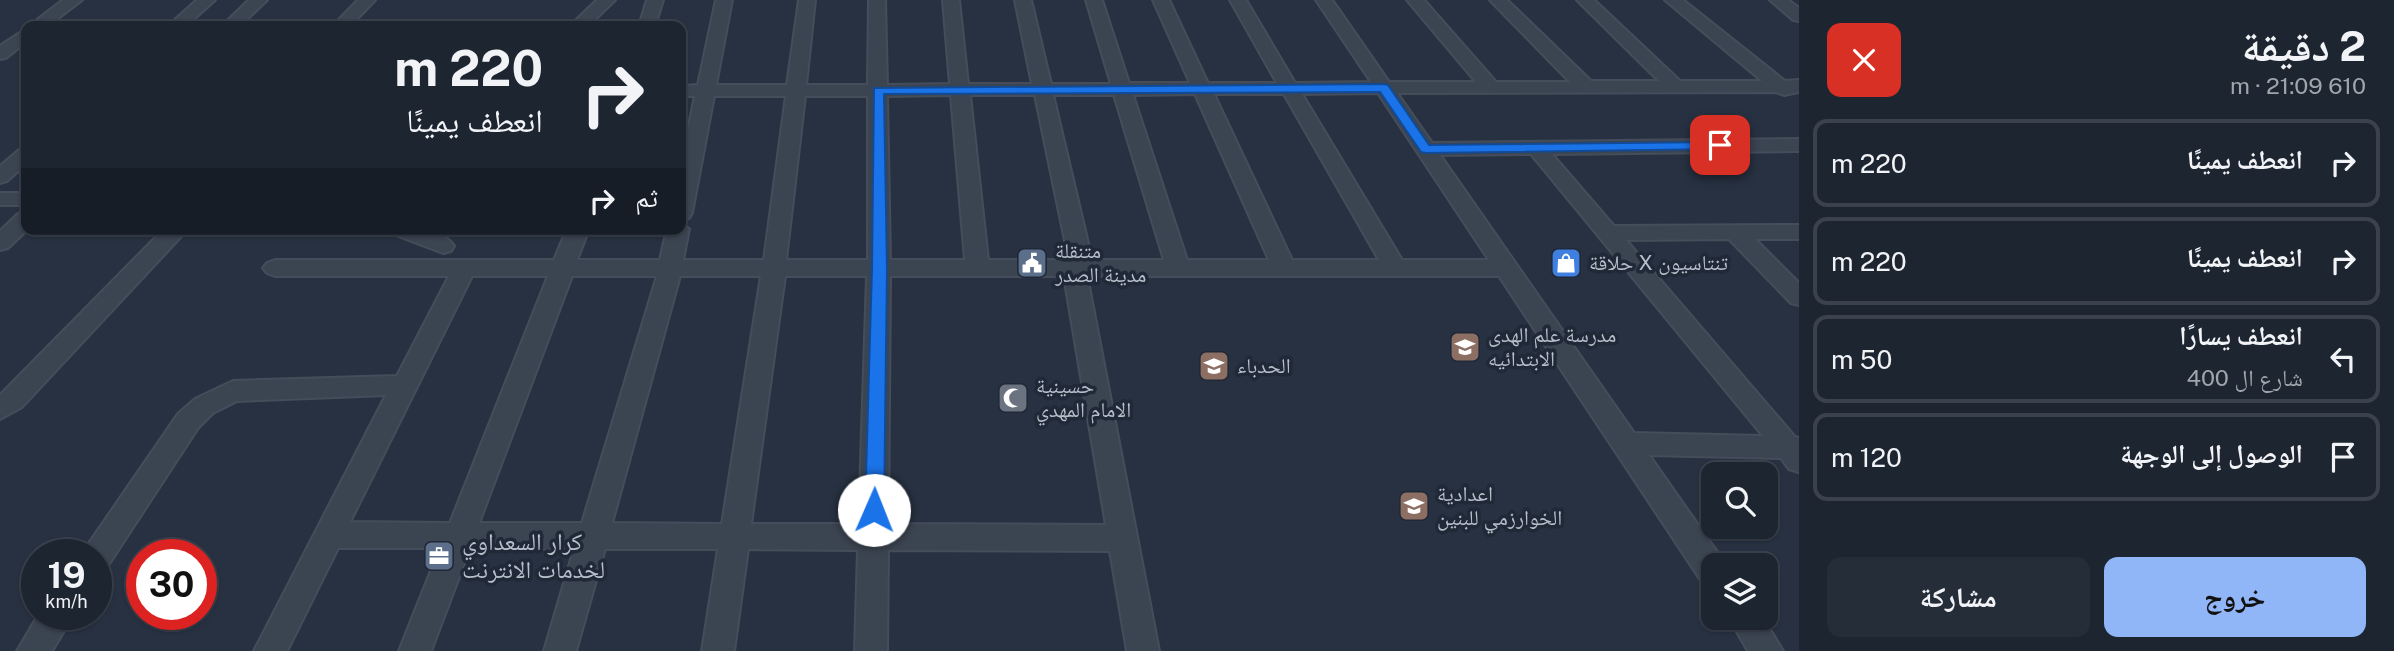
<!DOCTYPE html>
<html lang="ar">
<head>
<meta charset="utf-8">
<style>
	:root { --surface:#1d2531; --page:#252d39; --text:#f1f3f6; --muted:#a0a5ab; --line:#3b424d; --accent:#91b6f7 }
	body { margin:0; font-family:"Public Sans","Noto Naskh Arabic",sans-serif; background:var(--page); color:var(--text); direction:rtl; height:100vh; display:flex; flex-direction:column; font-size:26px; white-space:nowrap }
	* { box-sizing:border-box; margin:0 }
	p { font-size:23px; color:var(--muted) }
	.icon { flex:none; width:38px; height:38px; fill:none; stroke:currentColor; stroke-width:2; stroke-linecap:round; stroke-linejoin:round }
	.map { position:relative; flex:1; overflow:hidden; direction:ltr }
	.panel { display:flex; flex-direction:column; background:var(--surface); width:595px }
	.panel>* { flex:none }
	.guide { position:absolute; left:21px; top:21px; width:665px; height:214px; border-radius:14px; box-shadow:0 2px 5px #0004,0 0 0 2px var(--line); direction:rtl; background:#1d2531; color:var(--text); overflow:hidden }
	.tools { position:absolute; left:1701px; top:462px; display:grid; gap:14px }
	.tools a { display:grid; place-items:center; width:77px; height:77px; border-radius:14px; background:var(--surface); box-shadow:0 2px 5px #0004,0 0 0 2px var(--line); font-size:35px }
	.speed { position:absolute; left:21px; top:539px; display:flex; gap:14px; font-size:35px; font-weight:700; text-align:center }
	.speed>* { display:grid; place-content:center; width:91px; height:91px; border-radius:50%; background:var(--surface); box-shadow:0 2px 5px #0004,0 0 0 2px var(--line); line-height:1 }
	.speed small { font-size:18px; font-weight:400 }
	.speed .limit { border:10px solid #d22; background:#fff; color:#111 }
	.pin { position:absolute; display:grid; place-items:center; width:60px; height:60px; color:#fff; margin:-30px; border-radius:14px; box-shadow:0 4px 10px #0006 }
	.me { position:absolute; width:77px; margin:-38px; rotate:1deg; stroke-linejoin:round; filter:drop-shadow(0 0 5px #0008) }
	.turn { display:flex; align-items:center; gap:24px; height:147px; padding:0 28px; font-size:32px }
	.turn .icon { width:91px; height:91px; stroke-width:2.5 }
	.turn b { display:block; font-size:49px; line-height:60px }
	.then { display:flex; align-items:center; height:66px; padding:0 28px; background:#0003; gap:14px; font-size:26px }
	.round { display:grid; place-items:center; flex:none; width:74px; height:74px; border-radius:14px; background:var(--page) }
	.summary { display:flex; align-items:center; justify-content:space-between; height:119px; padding:0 28px }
	h1 { font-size:42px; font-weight:700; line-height:52px }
	.cta { display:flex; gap:14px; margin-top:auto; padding:14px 28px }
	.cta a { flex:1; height:80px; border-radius:14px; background:var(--accent); color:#111; font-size:28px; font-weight:700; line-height:80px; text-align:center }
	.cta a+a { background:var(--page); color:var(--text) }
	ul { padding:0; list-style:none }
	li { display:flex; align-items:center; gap:21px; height:88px; margin:0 14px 10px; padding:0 14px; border:4px solid var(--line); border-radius:14px }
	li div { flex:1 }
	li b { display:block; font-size:26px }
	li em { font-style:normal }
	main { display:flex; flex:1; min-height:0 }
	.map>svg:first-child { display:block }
</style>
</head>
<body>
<main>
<section class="panel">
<div class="summary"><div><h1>2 دقيقة</h1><p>610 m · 21:09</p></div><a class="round" style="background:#d93025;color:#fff"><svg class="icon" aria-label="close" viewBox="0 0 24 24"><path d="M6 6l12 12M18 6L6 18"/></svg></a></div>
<ul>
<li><svg class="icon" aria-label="right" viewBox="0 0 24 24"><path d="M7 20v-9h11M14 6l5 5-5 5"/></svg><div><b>انعطف يمينًا</b></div><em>220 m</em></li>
<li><svg class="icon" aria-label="right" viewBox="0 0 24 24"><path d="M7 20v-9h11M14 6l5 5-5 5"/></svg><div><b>انعطف يمينًا</b></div><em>220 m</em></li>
<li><svg class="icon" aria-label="left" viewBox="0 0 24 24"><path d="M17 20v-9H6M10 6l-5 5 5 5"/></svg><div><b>انعطف يسارًا</b><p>شارع ال 400</p></div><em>50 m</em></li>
<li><svg class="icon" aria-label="arrive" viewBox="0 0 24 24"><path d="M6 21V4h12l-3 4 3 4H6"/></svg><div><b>الوصول إلى الوجهة</b></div><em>120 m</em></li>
</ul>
<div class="cta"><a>خروج</a><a>مشاركة</a></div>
</section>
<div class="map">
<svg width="1799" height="651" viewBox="0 0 1799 651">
	<rect width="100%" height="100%" fill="#273141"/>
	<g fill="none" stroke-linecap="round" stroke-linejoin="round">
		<!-- street casing -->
		<g stroke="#454d5a" stroke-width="4">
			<path id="street" d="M63 0H82L48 26H29Z
				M197 0H215L186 26H168Z
				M249 0H267L240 26H222Z
				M358 0H375L350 26H333Z
				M597 0H615L588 26H570Z
				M647 0H663L655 26H639Z
				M716 0H732L716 85H787L799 0H815L806 85H868L869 0H885L887 85 950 84 943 0H959L968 84H1032L1015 0H1031L1051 84H1111L1086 0H1102L1129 83H1190L1153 0H1169L1208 83H1277L1230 0H1246L1295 83 1371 82 1316 0H1332L1389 82H1476L1407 0H1424L1496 82H1570L1490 0H1507L1591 81H1659L1577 0H1594L1680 81H1762L1665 0H1683L1785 81 1799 80V92L1784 95 1776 92 1397 93 1432 143 1799 139V151L1552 154 1614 226 1799 225V239H1755L1799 283V305L1791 303 1729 239 1626 240 1795 437 1799 438V472L1789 469 1781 458 1649 455 1724 562 1725 565H1713V585L1702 582 1499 276H1087L1159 651H1127L1110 551 888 550 887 651H855L858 550 748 549 734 651H702L718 549H605L576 651H544L574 549 470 548 431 651H399L440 548H338L287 651H254L386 395 237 401 213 413 198 428 107 567 96 571V555H82L85 549 178 414 195 399 233 381 397 376 449 276H275L267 273 263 268 267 263 275 260H554L567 229H589L577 260H660L667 229H681V223L689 229 683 260H764L786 96H714L692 213 689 218 681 220V164L695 96H681V86L698 85ZM1378 93 1489 260H1402L1302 94ZM1195 94 1269 260H1187L1133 95ZM1214 94H1284L1379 260H1292ZM951 95 965 260H890L887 96ZM970 95H1035L1069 260H988ZM1053 95H1114L1164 260H1092ZM805 96H868V260H786ZM1531 154 1763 436 1634 433 1440 155ZM472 276H548L450 523 350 522ZM572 276H657L582 523H479ZM680 276H761L722 524 612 523ZM785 276H867L859 524H751ZM890 276H1064L1106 525 888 524Z
				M1770 0H1788L1799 8V21L1793 20Z
				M26 29V42L6 58 0 59V46Z
				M26 148V164L7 181 0 183V166L19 150Z
				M0 193H26V205H0Z
				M26 212 28 229 8 248 0 250V231L18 214Z
				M164 229H188L22 407 0 419V395Z
				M390 229C410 229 442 227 454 246L451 251 443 253 393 234Z
				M39 614H74L52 651H17Z
				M1729 618H1763L1783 651H1748Z"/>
		</g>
		<!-- street -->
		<use href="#street" fill="#3b4451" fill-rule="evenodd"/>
	</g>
	<!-- route -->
	<path fill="#1a73e8" stroke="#114b97" stroke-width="2" d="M1384 84 1388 85 1429 145 1720 142 1727 145 1720 149 1426 153 1421 152 1380 92 884 94 887 268 884 510 881 516 874 518 868 516 865 510 872 268 874 88Z"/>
	<!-- icons -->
	<defs>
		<g id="civic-square" transform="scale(1.575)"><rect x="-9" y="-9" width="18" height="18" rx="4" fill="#5c6f8a" stroke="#202937"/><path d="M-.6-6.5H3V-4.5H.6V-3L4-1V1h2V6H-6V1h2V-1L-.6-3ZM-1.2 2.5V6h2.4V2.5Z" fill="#fff"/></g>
		<g id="shop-square" transform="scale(1.575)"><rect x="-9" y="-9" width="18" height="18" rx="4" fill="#3f7fe0" stroke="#202937"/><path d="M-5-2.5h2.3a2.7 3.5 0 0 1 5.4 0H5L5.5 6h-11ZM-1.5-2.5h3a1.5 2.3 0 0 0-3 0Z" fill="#fff"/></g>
		<g id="school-square" transform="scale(1.575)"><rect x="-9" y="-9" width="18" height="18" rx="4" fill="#8d6e63" stroke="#202937"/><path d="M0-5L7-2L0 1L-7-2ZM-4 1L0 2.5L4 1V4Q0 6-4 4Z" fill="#fff"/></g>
		<g id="mosque-square" transform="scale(1.575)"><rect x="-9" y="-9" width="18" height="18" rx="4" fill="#6b7280" stroke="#202937"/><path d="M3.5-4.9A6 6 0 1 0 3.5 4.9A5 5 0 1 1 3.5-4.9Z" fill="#fff"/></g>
		<g id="office-square" transform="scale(1.575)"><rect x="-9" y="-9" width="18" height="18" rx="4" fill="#5c6f8a" stroke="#202937"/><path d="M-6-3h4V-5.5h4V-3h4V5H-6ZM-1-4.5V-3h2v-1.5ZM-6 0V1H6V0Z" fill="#fff"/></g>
	</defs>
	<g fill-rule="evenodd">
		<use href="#civic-square" x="1032" y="263"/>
		<use href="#shop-square" x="1566" y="263"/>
		<use href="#school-square" x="1465" y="347"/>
		<use href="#school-square" x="1214" y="366"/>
		<use href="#mosque-square" x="1013" y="398"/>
		<use href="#school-square" x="1414" y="506"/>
		<use href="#office-square" x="439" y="556"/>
	</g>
	<g text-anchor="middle" stroke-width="7" stroke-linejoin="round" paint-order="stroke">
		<!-- poi labels -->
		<g font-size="21" fill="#b8bfcb" stroke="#202937" text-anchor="start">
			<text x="1055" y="258">متنقلة<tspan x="1055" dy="24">مدينة الصدر</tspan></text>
			<text x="1589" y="270">حلاقة X تنتاسيون</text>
			<text x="1488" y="342">مدرسة علم الهدى<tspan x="1488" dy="24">الابتدائيه</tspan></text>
			<text x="1237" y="373">الحدباء</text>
			<text x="1036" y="393">حسينية<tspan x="1036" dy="24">الامام المهدي</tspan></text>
			<text x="1437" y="501">اعدادية<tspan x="1437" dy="24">الخوارزمي للبنين</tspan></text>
		</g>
		<!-- near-poi labels -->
		<g font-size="24" fill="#b8bfcb" stroke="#202937" text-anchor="start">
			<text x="462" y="550">كرار السعداوي<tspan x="462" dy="28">لخدمات الانترنت</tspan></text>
		</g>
	</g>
</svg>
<div class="tools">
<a><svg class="icon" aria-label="search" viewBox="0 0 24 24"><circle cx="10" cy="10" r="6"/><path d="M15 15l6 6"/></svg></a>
<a><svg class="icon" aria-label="layers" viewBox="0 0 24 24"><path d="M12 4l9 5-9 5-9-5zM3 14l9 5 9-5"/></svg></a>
</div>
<div class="speed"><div>19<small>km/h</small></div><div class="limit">30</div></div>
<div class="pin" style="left:1720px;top:145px;background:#d93025"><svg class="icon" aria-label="arrive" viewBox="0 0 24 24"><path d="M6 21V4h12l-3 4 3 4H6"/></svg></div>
<svg class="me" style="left:874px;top:510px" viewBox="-20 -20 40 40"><circle r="19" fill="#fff"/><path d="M0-13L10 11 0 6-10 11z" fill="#1a73e8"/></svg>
<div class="guide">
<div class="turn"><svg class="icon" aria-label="right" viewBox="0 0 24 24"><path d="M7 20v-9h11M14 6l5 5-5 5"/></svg><div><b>220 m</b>انعطف يمينًا</div></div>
<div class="then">ثم<svg class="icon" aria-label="right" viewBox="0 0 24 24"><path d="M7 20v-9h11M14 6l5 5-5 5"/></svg></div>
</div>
</div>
</main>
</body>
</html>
